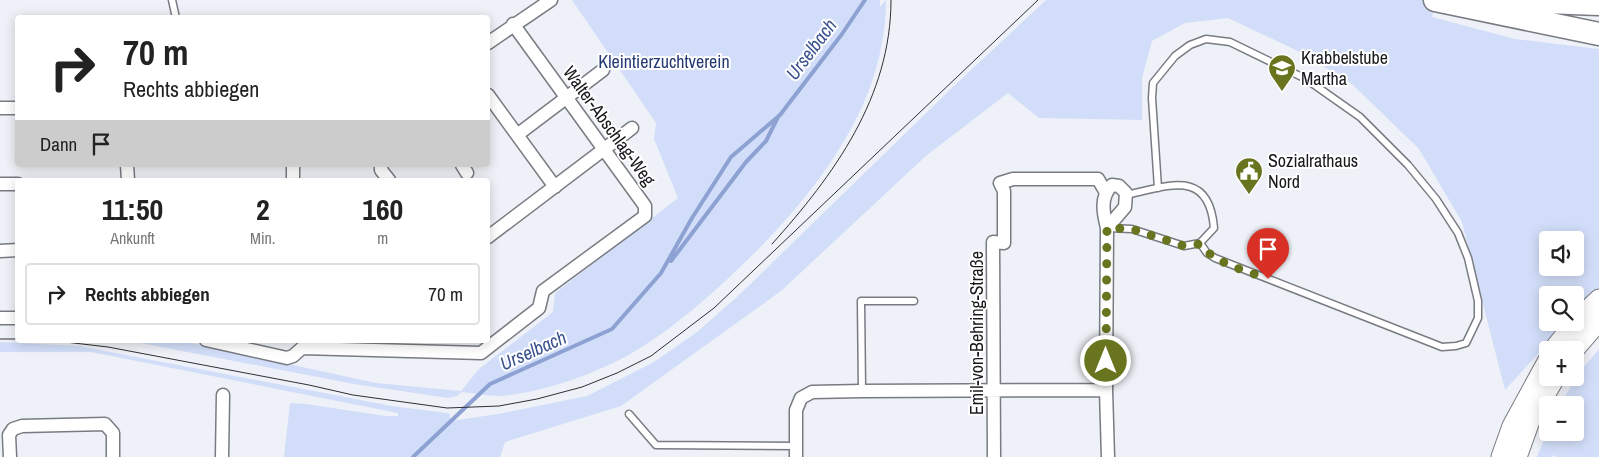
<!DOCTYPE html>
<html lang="de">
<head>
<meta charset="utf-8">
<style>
	:root { --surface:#fff; --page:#f2f2f2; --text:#222; --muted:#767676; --line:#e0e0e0 }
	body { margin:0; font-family:"Archivo Narrow",sans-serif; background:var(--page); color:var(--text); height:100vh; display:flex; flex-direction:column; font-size:19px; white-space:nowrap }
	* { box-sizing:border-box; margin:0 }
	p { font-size:16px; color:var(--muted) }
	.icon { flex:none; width:28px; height:28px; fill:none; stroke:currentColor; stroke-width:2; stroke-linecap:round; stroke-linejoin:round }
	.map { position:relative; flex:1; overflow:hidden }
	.details { position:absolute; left:15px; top:178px; width:475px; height:165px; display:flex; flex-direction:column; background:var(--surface); border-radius:5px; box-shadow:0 2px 12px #0003 }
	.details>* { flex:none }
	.top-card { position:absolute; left:15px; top:15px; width:475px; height:152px; border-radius:5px; box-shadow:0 2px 12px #0003; background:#fff; color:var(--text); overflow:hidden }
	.tools { position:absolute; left:1539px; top:231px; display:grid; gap:10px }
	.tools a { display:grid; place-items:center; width:45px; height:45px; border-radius:5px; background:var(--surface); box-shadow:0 2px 12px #0003; font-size:25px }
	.pin { position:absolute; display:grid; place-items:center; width:42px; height:42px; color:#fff; margin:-51px -21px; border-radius:50% 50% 50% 0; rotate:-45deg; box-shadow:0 0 5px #0007 }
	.pin .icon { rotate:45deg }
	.me { position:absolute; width:55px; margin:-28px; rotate:0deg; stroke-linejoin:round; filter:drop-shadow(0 0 4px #0008) }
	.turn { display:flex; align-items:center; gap:18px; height:105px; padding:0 25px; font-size:22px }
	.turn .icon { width:65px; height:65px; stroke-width:2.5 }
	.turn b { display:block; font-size:35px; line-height:42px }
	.then { display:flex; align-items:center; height:48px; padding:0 25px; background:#0003; gap:10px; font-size:19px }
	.eta { display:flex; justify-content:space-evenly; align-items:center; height:85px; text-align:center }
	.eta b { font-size:30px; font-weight:700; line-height:35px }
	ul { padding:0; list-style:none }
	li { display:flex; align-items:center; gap:15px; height:62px; margin:0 10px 8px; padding:0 15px; border:2px solid var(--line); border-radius:5px }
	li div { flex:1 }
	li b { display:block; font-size:19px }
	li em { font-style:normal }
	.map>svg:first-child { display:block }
</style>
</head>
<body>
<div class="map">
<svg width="1599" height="457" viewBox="0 0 1599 457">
	<rect width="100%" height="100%" fill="#eef1f7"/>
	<!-- green -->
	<path fill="#d2def9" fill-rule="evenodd" d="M572 0H880V7L886 0C886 38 876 79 859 113 830 173 786 223 739 268 710 296 679 323 645 345 607 370 545 393 499 396 487 396 474 393 462 392L457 396 448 398 354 384 125 340H178L376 383 461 391 479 369 553 312 555 293 678 198 654 139 656 123Z
		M1046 0H1436L1432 17 1515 39 1599 49V288L1575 312V295H1548V322L1566 323 1505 390 1462 222 1419 149 1352 84 1300 52 1228 18 1185 23 1152 41 1142 78V120L1039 118 1008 93 927 155 781 291 621 406 505 442 500 457H284L290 403 306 404 386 416H398V413L91 352H0V342L79 346 392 406 447 413 450 414V421L498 414 587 396 654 362 697 332 738 296 956 84ZM1548 240H1575V268H1548Z
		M1599 349V457H1556L1553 455 1552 457H1537L1547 432H1575V405H1560L1578 374Z"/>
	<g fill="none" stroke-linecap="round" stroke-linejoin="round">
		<!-- stream -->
		<path stroke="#8da2d2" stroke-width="4" d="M671 261 746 162 766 141 778 117
			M413 457 490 384 612 329 661 273 692 218 731 157 780 115 842 34 865 0"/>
		<!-- lane casing -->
		<g stroke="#787b81" stroke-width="9">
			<path id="lane" d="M172 0 176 18
				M1158 188 1152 98 1153 83 1175 56 1190 45 1206 39 1230 42 1306 79 1360 117 1408 165 1436 199 1458 233 1468 258 1478 301V318L1466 343 1456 346 1442 347 1215 258 1207 253 1200 243
				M1108 228 1132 229 1184 246 1200 243 1214 228C1209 168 1168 186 1126 195
				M862 391 861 301H914
				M629 414 656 445 796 446"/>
		</g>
		<!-- street casing -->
		<g stroke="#787b81" stroke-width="15">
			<path id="street" d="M488 43 551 0
				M488 95 555 187
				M0 108H18
				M517 135 603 70
				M127 165 128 180
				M381 165V170L389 180
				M462 165 467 173
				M293 180V165
				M0 184H18
				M1107 228 1125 207 1126 193 1119 186 1112 185C1100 197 1103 212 1107 228L1106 390 1108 457
				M488 237 632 128
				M0 251 18 250
				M0 318H18
				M206 340 287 358 293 356 302 348 481 353 539 308 543 291 645 216V206L513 24
				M10 457 9 435 13 429 22 426 105 424 113 433V457
				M222 457 223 395
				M796 457V410L801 398 812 392 862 391 1106 390
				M994 457 993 242 1004 243V191L1000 183 1013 179H1098L1105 191"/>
		</g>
		<!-- primary casing -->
		<g stroke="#787b81" stroke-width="21">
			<path id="primary" d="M1553 350 1577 320 1599 299
				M1574 350 1599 321
				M1501 457 1512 426 1548 360
				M1517 457 1530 421 1555 378"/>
		</g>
		<!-- highway casing -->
		<g stroke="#787b81" stroke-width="25">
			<path id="highway" d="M1435 0 1599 34
				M1487 0 1599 4"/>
		</g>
		<!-- lane -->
		<use href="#lane" stroke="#fff" stroke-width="6"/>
		<!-- street -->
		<use href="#street" stroke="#fff" stroke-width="12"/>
		<!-- primary -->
		<use href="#primary" stroke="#fff" stroke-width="19"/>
		<!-- highway -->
		<use href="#highway" stroke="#fff" stroke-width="22"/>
		<!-- tram -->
		<path stroke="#2f3034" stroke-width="1" d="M772 244C834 175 891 97 891 0
			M0 339H18
			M48 340 108 347 309 385 353 395 447 408 499 406 537 399 582 387 617 373 651 356 714 308 1038 0"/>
	</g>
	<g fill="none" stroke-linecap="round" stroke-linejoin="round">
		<!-- route -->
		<path stroke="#69741f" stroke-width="9" stroke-dasharray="0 16.2" d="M1106 361 1107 228 1132 229 1184 246 1200 244C1215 264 1245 270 1268 279"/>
	</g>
	<!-- icons -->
	<defs>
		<g id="school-pin" transform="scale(1.4375)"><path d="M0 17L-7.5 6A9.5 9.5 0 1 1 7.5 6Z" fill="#69741f" stroke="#fff"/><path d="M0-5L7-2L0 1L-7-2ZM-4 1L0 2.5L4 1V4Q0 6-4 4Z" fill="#fff"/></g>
		<g id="civic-pin" transform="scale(1.4375)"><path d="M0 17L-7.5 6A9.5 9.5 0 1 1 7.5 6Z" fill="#69741f" stroke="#fff"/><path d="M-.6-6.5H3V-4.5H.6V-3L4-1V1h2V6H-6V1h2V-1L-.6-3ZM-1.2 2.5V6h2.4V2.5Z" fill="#fff"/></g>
	</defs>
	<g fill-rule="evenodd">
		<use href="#school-pin" x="1282" y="68"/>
		<use href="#civic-pin" x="1249" y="171"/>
	</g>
	<g text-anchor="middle" stroke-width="4" stroke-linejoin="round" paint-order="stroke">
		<!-- poi labels -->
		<g font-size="18" fill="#18191c" stroke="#fff" text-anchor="start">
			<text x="1301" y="64">Krabbelstube<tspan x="1301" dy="21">Martha</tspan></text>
			<text x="1268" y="167">Sozialrathaus<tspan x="1268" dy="21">Nord</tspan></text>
		</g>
		<!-- park labels -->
		<g font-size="18" fill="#243973" stroke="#fff">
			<text x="664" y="68">Kleintierzuchtverein</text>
		</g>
		<!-- street labels -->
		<g font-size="18" fill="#18191c" stroke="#fff">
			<text transform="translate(609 126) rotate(54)" y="6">Walter-Abschlag-Weg</text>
			<text transform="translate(977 333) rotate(-90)" y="6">Emil-von-Behring-Straße</text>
		</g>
		<!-- water labels -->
		<g font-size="19" font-style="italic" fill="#3c5390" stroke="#fff">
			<text transform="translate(811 49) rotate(-53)" y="7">Urselbach</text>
			<text transform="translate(533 350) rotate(-24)" y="7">Urselbach</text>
		</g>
	</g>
</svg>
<div class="tools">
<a><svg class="icon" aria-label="sound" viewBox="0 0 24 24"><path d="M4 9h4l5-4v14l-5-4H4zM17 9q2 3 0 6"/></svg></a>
<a><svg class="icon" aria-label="search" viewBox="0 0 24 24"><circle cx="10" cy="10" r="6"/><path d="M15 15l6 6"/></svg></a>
<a>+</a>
<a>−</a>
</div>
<div class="pin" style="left:1268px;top:279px;background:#d93025"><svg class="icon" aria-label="arrive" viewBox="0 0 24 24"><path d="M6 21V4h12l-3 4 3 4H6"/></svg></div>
<svg class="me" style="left:1106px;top:361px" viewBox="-20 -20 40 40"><circle r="17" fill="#69741f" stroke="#fff" stroke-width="3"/><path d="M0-11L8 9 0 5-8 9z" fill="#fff"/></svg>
<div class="top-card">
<div class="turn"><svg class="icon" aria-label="right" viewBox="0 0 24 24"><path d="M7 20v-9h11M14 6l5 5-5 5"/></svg><div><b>70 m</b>Rechts abbiegen</div></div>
<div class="then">Dann<svg class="icon" aria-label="arrive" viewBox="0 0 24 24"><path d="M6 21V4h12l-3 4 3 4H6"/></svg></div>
</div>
<section class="details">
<div class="eta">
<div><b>11:50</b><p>Ankunft</p></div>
<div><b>2</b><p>Min.</p></div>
<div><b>160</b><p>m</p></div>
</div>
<ul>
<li><svg class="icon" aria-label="right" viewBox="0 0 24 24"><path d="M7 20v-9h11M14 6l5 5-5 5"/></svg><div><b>Rechts abbiegen</b></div><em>70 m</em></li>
</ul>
</section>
</div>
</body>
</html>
